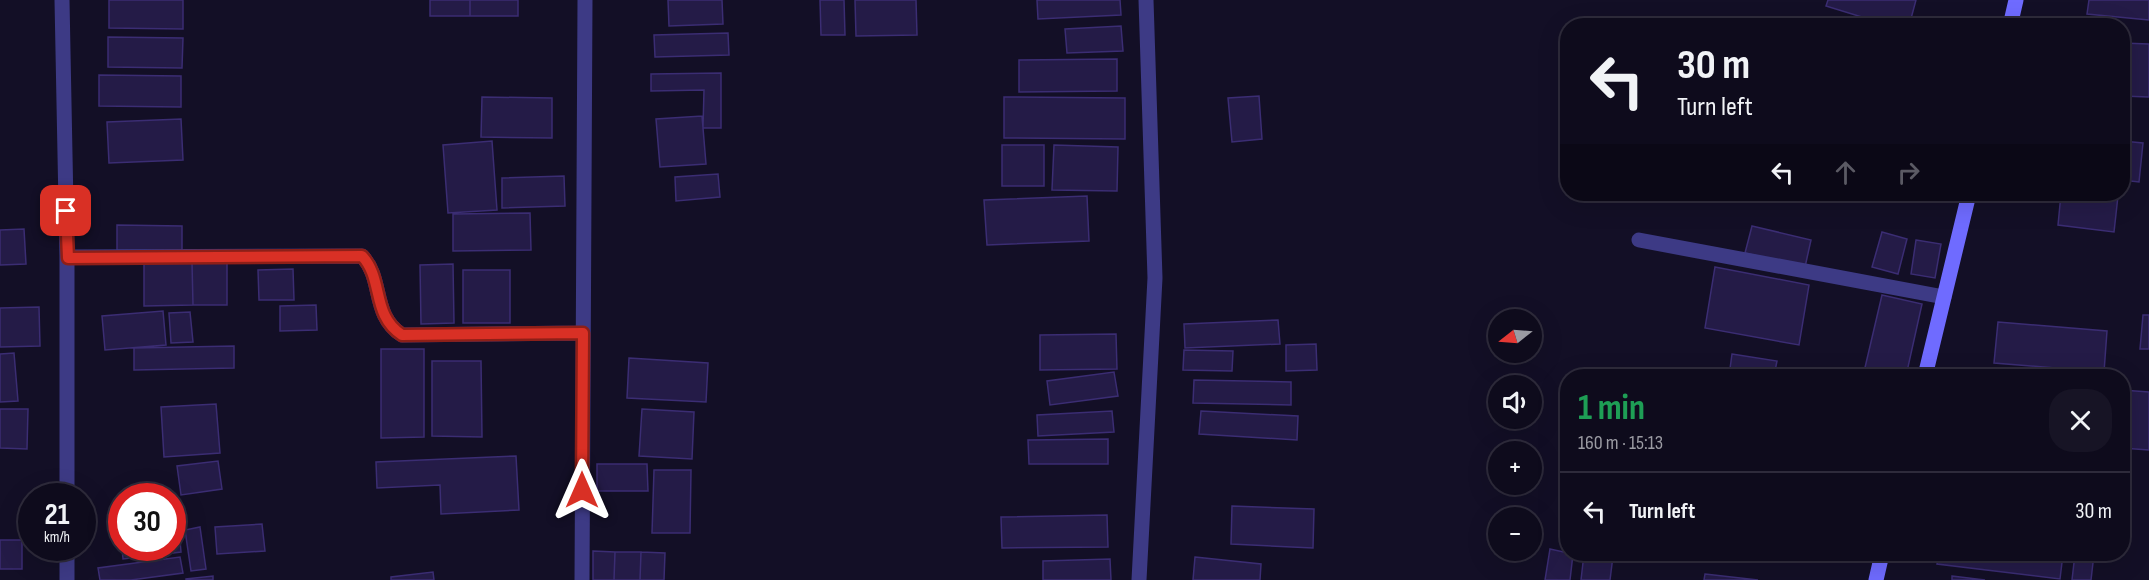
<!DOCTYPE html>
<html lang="en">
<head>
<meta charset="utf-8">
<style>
	:root { --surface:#0e0b1c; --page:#171425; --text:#f1f3f6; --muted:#9b9ba3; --line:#2e2b3b }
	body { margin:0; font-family:"Sofia Sans Condensed",sans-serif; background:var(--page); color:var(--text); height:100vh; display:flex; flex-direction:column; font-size:22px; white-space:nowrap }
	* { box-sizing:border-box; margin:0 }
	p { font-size:20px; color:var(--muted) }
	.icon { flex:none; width:33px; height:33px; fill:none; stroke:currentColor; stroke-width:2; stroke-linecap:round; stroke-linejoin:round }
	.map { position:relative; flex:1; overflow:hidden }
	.panel { position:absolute; left:1560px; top:369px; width:570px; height:192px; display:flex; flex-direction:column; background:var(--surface); border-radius:24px; box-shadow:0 6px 24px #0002,0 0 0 2px var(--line) }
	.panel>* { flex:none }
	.top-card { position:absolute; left:1560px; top:18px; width:570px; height:183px; border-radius:24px; box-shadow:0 6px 24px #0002,0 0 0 2px var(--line); background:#0e0b1c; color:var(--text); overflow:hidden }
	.needle { width:39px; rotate:253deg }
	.buttons { position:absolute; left:1488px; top:309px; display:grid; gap:12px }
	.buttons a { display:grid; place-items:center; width:54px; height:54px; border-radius:50%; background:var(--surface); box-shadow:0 6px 24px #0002,0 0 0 2px var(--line); font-size:30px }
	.speed { position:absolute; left:18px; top:483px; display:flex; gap:12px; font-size:30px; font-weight:700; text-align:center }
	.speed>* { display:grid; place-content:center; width:78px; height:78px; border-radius:50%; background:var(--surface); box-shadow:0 6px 24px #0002,0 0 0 2px var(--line); line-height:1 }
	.speed small { font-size:15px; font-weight:400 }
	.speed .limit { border:9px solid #d22; background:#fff; color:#111 }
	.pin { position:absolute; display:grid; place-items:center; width:51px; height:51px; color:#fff; margin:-26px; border-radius:12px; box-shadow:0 3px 9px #0006 }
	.me { position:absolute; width:66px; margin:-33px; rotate:0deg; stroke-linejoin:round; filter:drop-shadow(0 0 4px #0008) }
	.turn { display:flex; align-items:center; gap:21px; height:126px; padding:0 18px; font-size:27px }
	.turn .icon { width:78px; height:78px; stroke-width:2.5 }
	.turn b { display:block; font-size:42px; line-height:51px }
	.lanes { display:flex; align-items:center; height:57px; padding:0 18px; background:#0003; justify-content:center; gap:30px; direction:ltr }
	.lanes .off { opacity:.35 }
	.round { display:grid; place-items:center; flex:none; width:63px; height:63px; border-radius:24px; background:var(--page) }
	.head { display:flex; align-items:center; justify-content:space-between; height:102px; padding:0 18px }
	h1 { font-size:36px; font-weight:700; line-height:45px; color:#1e9e55 }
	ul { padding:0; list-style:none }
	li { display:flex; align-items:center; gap:18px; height:78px; padding:0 18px; border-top:2px solid var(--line) }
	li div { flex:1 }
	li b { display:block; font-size:22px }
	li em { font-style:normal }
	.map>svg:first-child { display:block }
</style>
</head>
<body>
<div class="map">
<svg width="2149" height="580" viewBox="0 0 2149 580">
	<rect width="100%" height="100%" fill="#130f26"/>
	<!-- building -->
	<path fill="#241b47" stroke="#3b2d73" stroke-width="1.5" d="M109 0H183V29L109 28Z
		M430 0H470V16H430Z
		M470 0H518V16H470Z
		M668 0H722L723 24 669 26Z
		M820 0H844L845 35H821Z
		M855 0H916L917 35 856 36Z
		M1037 0H1120L1121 15 1038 19Z
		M1828 0H1916L1909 26H1891L1826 6Z
		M2089 0H2149V20L2087 14Z
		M1792 19 1819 26H1791Z
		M1121 26 1123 51 1067 53 1065 29Z
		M728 33 729 55 655 57 654 35Z
		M108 37 183 38 182 68 108 67Z
		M2122 43 2149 44V97L2122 96Z
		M1117 59V91L1019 92V60Z
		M721 73V128H703L704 90 651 91V74Z
		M99 75 181 76V107L99 106Z
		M1259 96 1262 139 1232 142 1228 98Z
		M482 97 552 98V138L481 137Z
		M1004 97 1125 98V139L1004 138Z
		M702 116 706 164 660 167 656 119Z
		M181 119 183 160 109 163 107 122Z
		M492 141 497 210 448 213 443 145Z
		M2122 141 2143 143 2139 182 2122 180Z
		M1002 145H1044V186H1002Z
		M1054 145 1118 147 1117 191 1052 190Z
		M718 174 720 197 676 201 675 177Z
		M564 176 565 206 502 208V178Z
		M2061 194 2118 196 2114 232 2058 225Z
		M1087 196 1089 241 987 245 984 200Z
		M530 213 531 250 453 251V214Z
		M117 225 182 226V251L117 250Z
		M1752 226 1811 240 1805 267 1745 253Z
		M24 229 26 264 0 265V230Z
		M1882 232 1907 239 1898 274 1872 267Z
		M1916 240 1941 244 1935 278 1911 274Z
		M227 262V305H193L192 263Z
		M144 263H192L193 305 144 306Z
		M453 264 454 323 421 324 420 265Z
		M1715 267 1809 285 1799 345 1705 328Z
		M293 269 294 300H259L258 270Z
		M463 270H510V323H463Z
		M1882 295 1922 304 1906 376H1863Z
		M316 305 317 330 280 331V306Z
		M39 307 40 346 0 347V308Z
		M163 311 166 345 105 350 102 316Z
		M190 312 193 342 171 343 169 313Z
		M2143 315H2149V349H2140Z
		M1278 320 1280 344 1185 348 1184 324Z
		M1998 322 2107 331 2104 372 1994 363Z
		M1116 334 1117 369 1040 370V335Z
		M1316 344 1317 370 1286 371V345Z
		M234 346V368L134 370V348Z
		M381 349H424V437L381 438Z
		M1184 350 1233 351 1232 371 1183 370Z
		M14 353 18 401 0 402V354Z
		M1732 354 1777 361 1774 376H1729Z
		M629 358 708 363 706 402 627 398Z
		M432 361H481L482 437 432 436Z
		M1114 372 1118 396 1050 405 1047 381Z
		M1194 380 1291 382V405L1193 403Z
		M2122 390 2149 392V450L2122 448Z
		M216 404 220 453 164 457 161 407Z
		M0 409H28L27 449 0 448Z
		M642 409 694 412 692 459 639 456Z
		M1112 411 1114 432 1038 436 1037 415Z
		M1201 411 1298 416 1297 440 1199 434Z
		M1108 439V464H1029L1028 440Z
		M516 456 519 510 441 514 440 485 377 488 376 462Z
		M218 461 222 489 181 495 177 466Z
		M597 464H647L648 491H597Z
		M654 470H691L690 533H652Z
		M1232 506 1314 509 1313 548 1231 544Z
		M1107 515 1108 547 1002 548 1001 517Z
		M262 524 265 551 217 554 215 527Z
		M200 527 206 569 191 571 185 530Z
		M172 528H179L181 552 123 559 122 548H172Z
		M0 540H22V569H0Z
		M1550 549 1573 554 1570 580H1545Z
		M593 551 615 552 614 580H593Z
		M615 552H641L640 580H614Z
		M641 552 665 553 664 580H640Z
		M1584 554 1613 556 1610 580H1581Z
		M1939 554H2063L2060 579 1937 564Z
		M2075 554H2094L2091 580H2072Z
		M180 557 183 573 131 580H100L98 568Z
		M1195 557 1261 564 1260 580H1193Z
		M1110 559 1111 580H1043V561Z
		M433 572 434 580H391V577Z
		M1705 574 1758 580H1704Z
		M213 576V580H186V579Z
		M1952 576 1985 580H1952Z"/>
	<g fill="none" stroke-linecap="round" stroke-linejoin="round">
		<!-- street -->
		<path stroke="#3d3a85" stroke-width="15" d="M62 0 67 257V496
			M1639 240 1944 297
			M67 257 362 256C384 279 371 315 402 335L583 333
			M67 580V548
			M582 580 585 0
			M1139 580 1155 278 1146 0"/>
		<!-- secondary -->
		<path stroke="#6f6bff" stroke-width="15" d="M2010 26 2016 0
			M1925 376 1969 194
			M1876 580 1882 554"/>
	</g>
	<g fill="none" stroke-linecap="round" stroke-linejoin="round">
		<!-- route casing -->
		<g stroke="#8d1f18" stroke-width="15">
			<path id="route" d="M66 211 68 258 362 256C384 279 371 315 402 335L583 333 582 490"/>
		</g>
		<!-- route -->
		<use href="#route" stroke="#d93025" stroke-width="10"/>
	</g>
</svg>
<div class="buttons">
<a><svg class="needle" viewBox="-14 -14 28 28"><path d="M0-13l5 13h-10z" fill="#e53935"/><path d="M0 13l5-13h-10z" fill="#9b9ba3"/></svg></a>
<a><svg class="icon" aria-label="sound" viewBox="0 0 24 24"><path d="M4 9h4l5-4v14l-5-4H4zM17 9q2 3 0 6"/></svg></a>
<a>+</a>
<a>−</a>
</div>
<div class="speed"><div>21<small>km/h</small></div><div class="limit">30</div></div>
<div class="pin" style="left:66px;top:211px;background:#d93025"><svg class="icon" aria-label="arrive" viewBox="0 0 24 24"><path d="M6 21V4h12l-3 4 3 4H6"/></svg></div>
<svg class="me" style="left:582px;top:490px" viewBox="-20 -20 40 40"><path d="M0-17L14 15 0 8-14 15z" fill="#d93025" stroke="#fff" stroke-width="4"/></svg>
<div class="top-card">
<div class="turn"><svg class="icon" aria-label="left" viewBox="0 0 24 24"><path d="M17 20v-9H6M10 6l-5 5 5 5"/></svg><div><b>30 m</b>Turn left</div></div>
<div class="lanes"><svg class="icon" aria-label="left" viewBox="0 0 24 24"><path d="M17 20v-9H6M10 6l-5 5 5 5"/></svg><svg class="icon off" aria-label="ahead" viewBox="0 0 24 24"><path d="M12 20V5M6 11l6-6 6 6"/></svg><svg class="icon off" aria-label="right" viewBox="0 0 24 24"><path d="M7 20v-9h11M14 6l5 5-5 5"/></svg></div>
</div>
<section class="panel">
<div class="head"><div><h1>1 min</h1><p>160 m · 15:13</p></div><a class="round"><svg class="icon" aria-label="close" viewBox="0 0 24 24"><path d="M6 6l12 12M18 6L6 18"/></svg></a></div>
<ul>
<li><svg class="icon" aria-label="left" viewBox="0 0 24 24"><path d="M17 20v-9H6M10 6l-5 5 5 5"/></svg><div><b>Turn left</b></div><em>30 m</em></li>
</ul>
</section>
</div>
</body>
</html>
